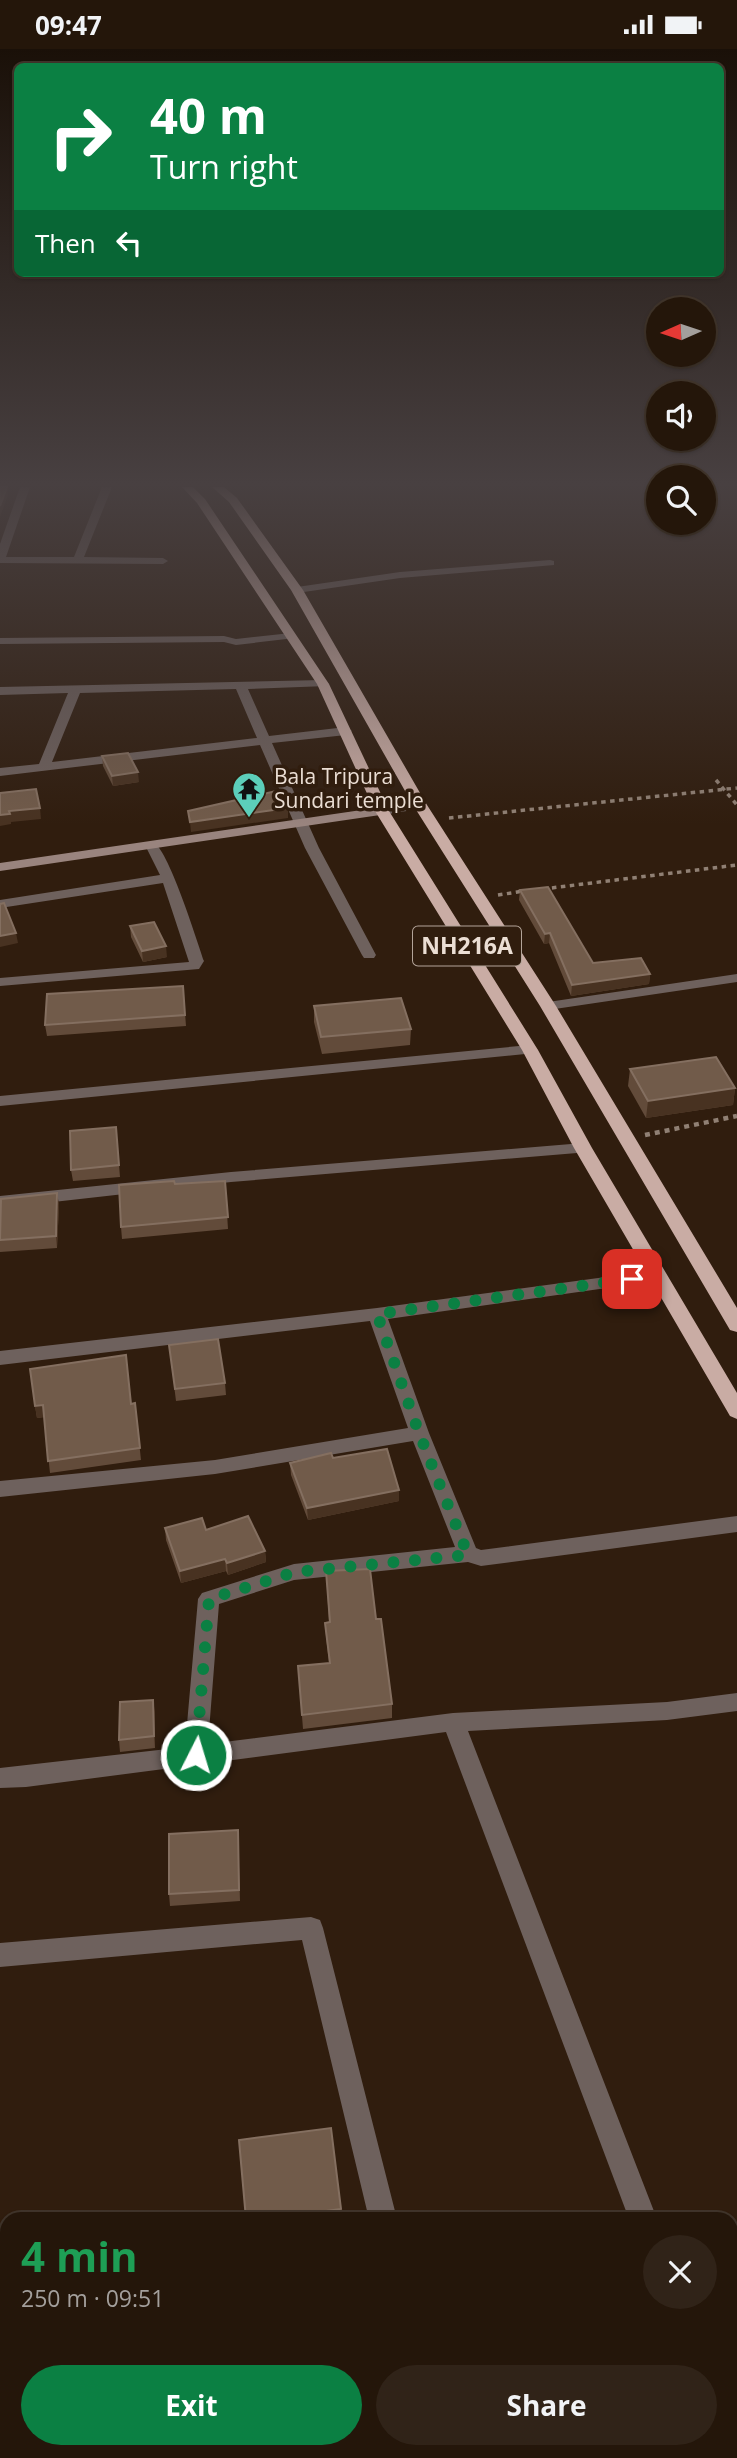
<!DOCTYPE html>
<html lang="en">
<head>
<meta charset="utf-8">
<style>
	:root { --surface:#24160a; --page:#302318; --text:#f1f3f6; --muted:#a39f9c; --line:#41352b; --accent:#0b8043 }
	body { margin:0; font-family:"Open Sans",sans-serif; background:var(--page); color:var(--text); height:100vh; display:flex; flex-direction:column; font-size:26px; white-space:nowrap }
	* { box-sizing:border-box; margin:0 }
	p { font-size:23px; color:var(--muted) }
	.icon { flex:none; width:38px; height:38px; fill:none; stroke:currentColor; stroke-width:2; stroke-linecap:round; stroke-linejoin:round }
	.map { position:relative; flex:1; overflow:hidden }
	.drawer { position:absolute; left:0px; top:2163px; width:738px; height:247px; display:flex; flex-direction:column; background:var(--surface); border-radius:21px 21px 0 0; box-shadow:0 2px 5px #0004,0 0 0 2px var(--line) }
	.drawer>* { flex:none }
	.banner { position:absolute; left:14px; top:14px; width:710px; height:214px; border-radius:10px; box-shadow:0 2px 5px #0004,0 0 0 2px var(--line); background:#0b8043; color:#fff; overflow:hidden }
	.needle { width:46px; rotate:267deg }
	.buttons { position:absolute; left:646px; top:248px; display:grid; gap:14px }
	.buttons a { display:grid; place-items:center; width:70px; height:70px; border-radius:50%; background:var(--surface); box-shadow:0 2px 5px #0004,0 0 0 2px var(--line); font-size:35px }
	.pin { position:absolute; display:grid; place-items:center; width:60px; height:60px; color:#fff; margin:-30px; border-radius:14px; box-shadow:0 4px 10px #0006 }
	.me { position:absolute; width:77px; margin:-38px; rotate:5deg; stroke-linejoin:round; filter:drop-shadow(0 0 5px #0008) }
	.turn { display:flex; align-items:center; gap:24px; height:147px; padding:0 21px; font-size:32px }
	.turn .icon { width:91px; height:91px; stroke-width:2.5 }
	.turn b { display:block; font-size:49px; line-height:60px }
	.then { display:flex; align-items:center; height:66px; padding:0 21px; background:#0003; gap:14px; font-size:26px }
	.round { display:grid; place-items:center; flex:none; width:74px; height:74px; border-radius:37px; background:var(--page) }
	.overview { display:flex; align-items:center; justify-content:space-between; height:119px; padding:0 21px }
	h1 { font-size:42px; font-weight:700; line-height:52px; color:#1e9e55 }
	.primary-button { display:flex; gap:14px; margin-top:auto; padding:14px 21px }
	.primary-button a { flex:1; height:80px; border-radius:42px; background:var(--accent); color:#fff; font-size:28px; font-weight:700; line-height:80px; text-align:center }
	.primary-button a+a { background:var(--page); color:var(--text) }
	.status { display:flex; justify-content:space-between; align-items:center; height:49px; padding:0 35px; background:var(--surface); direction:ltr }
	.status svg { height:19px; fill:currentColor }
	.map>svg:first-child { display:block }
</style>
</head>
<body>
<div class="status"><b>09:47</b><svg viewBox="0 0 49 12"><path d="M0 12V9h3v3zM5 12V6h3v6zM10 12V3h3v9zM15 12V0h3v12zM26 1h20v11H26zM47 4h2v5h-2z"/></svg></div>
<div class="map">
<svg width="737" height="2409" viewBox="0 0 737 2409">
	<rect width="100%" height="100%" fill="#301d0e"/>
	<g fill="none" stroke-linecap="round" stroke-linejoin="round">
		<!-- path-far1 -->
		<path stroke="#908074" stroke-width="3.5" stroke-dasharray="4.5 4.5" stroke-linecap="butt" d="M716 731 737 756
			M449 769 737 739
			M543 840 737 816
			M498 846 524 842"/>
		<!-- path -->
		<path stroke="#908074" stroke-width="4.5" stroke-dasharray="5 5" stroke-linecap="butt" d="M645 1086 737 1067"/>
		<!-- minor -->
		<path fill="#6e615d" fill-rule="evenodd" d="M20 438H30L6 508H74L102 438H112L84 508 163 509 168 512 163 515 0 514V495Z
			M550 511 554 512V516L400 529 297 544 292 541 297 538 400 523Z
			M291 584 295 585V589L236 596 224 593 0 595V589L224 587 236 590Z
			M323 631 329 635 327 637 248 640 269 687 346 678 352 682 346 686 272 694 319 799 376 906 374 909H364L362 906 305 799 260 696 0 727V719L39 715 68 644 0 646V638ZM236 640 257 689 52 713 80 644Z
			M420 752 426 756 425 759 382 766 376 762 382 758Z
			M152 792C168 798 197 892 204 912L199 920 0 937V929L189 913 163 834 0 859V851L160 826 145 796Z
			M737 925V933L548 961 541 957 548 953Z
			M530 996 538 1001 535 1004 0 1057V1047Z
			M583 1094 591 1099 589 1103 231 1133 0 1159V1147L231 1123Z
			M657 1221 666 1227 663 1231 388 1270 429 1384 476 1499 481 1501 737 1467V1483L481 1517 468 1513 294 1531 219 1555 208 1695 453 1664 667 1653 737 1644V1662L667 1671 468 1682 657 2170H629L446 1683 26 1738 0 1739V1719L185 1698 198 1550 202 1544 294 1515 455 1498 413 1392 215 1425 0 1448V1432L215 1411 408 1379 370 1272 0 1316V1302L377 1259Z
			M311 1868 320 1871 323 1879 397 2170H369L302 1891 0 1918V1894Z
			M737 2287V2315L732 2317V2289Z
			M732 2389 737 2391V2409H717L715 2403H732Z
			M247 2403H302L299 2409H244Z"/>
		<!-- secondary -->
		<path fill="#99847e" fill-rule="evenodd" d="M382 758 387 759V765L0 822V814Z"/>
		<!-- trunk -->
		<path fill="#c9aca4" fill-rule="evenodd" d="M182 438H193L205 450 329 635 389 762 538 1001 592 1099 737 1344V1370L730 1367 574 1099 522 1001 375 762 317 635 197 454Z
			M212 438H224L237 449 303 541 427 756 556 957 737 1259V1283L730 1281 540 957 413 756 291 541 229 453Z"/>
	</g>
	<!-- wall -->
	<path fill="#624b3a" d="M102 707 139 733 113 737 103 717Z
		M520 841 593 914 650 925 649 935 571 947 549 894 544 895 519 851Z
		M130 877 167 908 143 913 131 888Z
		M183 937 186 977 47 987 45 976Z
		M314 957 411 980 410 996 322 1005 314 973Z
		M630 1020 735 1039 733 1056 646 1069 628 1037Z
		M116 1078 120 1128 73 1132 71 1121Z
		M225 1132 228 1180 122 1190 121 1178 175 1135Z
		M57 1144 59 1156 57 1199 0 1203V1159Z
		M169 1296 225 1334 226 1346 176 1352Z
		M135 1354 141 1411 50 1424 44 1368 37 1369 35 1357Z
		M333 1409 399 1441V1452L308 1471 291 1426 290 1414Z
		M165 1479 206 1481 265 1502 266 1513 228 1526 226 1522 181 1534 166 1491Z
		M326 1522 376 1570 392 1655V1669L303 1680 298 1617 329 1614 326 1588 325 1574H329Z
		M155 1663V1699L120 1703 119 1691Z
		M238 1781 240 1852 170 1857 169 1845Z
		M341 2160V2170H246Z"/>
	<!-- shaded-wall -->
	<path fill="#483221" d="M7 438 8 446 0 468V457Z
		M138 723 139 733 113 737 112 727Z
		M40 759 41 770 11 773V775L0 777V766L9 762Z
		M288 759V769L191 783 190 773Z
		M16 884 18 894 0 898V887Z
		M550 884 549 894 544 895 545 885Z
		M166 897 167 908 143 913 142 902Z
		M650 925 649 935 571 947 572 936Z
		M735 1039 733 1056 646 1069 648 1052Z
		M57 1144 59 1156 57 1199 56 1187Z
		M43 1356 45 1368 37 1369 35 1357Z
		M399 1441V1452L308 1471 307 1459Z
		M265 1502 266 1513 228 1526 227 1514Z
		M225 1510 226 1522 181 1534 180 1522Z
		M153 1651 155 1663V1699L154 1687Z"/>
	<!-- building -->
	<path fill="#715b4a" stroke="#846f60" stroke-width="2" d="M0 438H7L0 457Z
		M128 704 138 723 112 727 102 707Z
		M36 740 40 759 9 762 10 765 0 766V744Z
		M281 741 288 759 190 773 188 762Z
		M548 838 593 914 641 909 650 925 572 936 550 884 545 885 520 841Z
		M4 854 16 884 0 887V855Z
		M154 873 166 897 142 902 130 877Z
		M183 937 185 966 45 976 47 945Z
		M401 949 411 980 321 988 314 957Z
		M716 1008 735 1039 648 1052 630 1020Z
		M116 1078 119 1116 71 1121 70 1082Z
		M174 1132 175 1135 225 1132 228 1168 121 1178 119 1136Z
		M57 1144 56 1187 0 1191 1 1150Z
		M218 1290 225 1334 175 1340 169 1296Z
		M126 1306 131 1355 135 1354 140 1399 48 1412 43 1356 35 1357 30 1320Z
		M387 1400 399 1441 307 1459 290 1414 331 1404 333 1409Z
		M248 1467 265 1502 227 1514 225 1510 180 1522 165 1479 202 1469 206 1481Z
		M370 1520 376 1570H381L392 1655 302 1666 298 1617 330 1614 325 1574 330 1573 326 1522Z
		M153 1651 154 1687 119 1691 120 1653Z
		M238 1781 239 1841 169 1845V1785Z
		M331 2079 341 2160 266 2170H246L239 2091Z"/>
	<!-- sky -->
	<linearGradient id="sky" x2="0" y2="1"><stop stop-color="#1a1008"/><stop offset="0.56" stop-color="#484041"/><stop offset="1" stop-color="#484041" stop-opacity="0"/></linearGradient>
	<rect width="737" height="776" fill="url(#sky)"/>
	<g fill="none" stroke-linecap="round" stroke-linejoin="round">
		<!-- route -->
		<path stroke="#0b8043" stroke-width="12" stroke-dasharray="0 21.6" d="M196 1706 209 1550 295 1523 468 1506 419 1384 377 1265 632 1230"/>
	</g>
	<!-- icons -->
	<defs>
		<g id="temple-pin" transform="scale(1.75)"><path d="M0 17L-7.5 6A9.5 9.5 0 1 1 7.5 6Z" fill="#5cceba" stroke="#301d0e"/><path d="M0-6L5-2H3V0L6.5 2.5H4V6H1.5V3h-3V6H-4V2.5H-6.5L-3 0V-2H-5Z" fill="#111"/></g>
	</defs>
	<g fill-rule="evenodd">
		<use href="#temple-pin" x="249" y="740"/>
	</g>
	<g text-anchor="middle" stroke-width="7" stroke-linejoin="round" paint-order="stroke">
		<!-- far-poi labels -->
		<g font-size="21" fill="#ebded4" stroke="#301d0e" text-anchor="start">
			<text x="274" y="735">Bala Tripura<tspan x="274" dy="24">Sundari temple</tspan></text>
		</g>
		<!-- shield labels -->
		<rect fill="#301d0e" stroke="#b3a499" stroke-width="2" x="413" y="877.5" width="108" height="39" rx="5"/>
		<g font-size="23" font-weight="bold" fill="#ebded4">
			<text x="467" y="905">NH216A</text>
		</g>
	</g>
</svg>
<div class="buttons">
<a><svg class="needle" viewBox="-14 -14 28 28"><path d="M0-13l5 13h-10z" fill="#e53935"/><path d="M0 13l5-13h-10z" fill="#a39f9c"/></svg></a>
<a><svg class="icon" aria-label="sound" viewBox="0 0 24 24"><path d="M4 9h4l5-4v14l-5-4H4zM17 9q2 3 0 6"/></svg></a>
<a><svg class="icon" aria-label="search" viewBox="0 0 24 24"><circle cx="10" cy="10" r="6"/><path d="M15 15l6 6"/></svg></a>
</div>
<div class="pin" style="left:632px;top:1230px;background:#d93025"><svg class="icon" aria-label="arrive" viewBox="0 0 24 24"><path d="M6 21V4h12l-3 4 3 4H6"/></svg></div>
<svg class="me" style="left:196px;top:1706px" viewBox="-20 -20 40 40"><circle r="17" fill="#0b8043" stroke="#fff" stroke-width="3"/><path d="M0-11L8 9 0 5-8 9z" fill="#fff"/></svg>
<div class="banner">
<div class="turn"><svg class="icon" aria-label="right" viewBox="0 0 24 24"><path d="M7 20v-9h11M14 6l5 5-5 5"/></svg><div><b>40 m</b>Turn right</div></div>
<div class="then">Then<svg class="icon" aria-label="left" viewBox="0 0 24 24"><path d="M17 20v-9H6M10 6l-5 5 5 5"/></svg></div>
</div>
<section class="drawer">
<div class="overview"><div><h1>4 min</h1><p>250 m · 09:51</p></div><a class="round"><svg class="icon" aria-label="close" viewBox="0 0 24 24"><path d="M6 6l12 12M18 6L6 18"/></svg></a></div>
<div class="primary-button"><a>Exit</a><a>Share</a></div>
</section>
</div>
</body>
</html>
